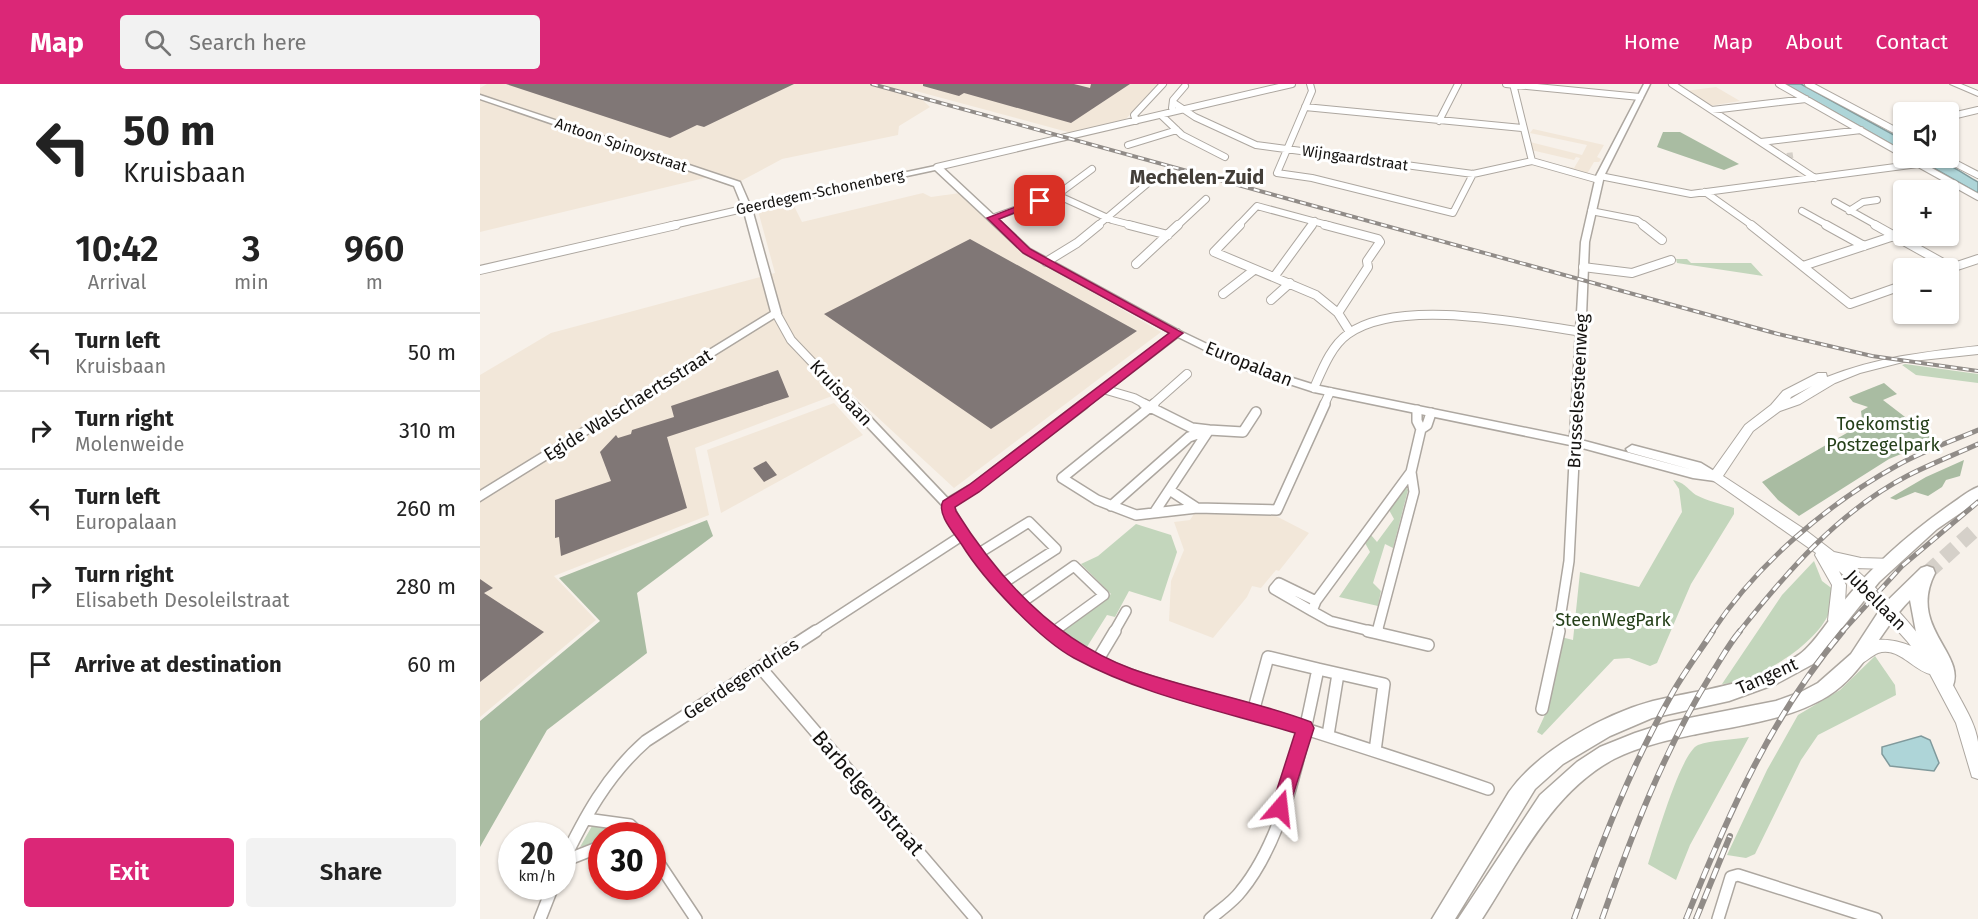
<!DOCTYPE html>
<html lang="en">
<head>
<meta charset="utf-8">
<style>
	:root { --surface:#fff; --page:#f2f2f2; --text:#222; --muted:#767676; --line:#e0e0e0; --accent:#db2777 }
	body { margin:0; font-family:"Fira Sans",sans-serif; background:var(--page); color:var(--text); height:100vh; display:flex; flex-direction:column; font-size:22px; white-space:nowrap }
	* { box-sizing:border-box; margin:0 }
	p { font-size:20px; color:var(--muted) }
	.icon { flex:none; width:33px; height:33px; fill:none; stroke:currentColor; stroke-width:2; stroke-linecap:round; stroke-linejoin:round }
	.map { position:relative; flex:1; overflow:hidden }
	.drawer { display:flex; flex-direction:column; background:var(--surface); width:480px }
	.drawer>* { flex:none }
	.hud { background:#fff; color:var(--text); overflow:hidden }
	.fabs { position:absolute; left:1413px; top:18px; display:grid; gap:12px }
	.fabs a { display:grid; place-items:center; width:66px; height:66px; border-radius:6px; background:var(--surface); box-shadow:0 2px 4px #0004; font-size:30px }
	.speed { position:absolute; left:18px; top:738px; display:flex; gap:12px; font-size:30px; font-weight:700; text-align:center }
	.speed>* { display:grid; place-content:center; width:78px; height:78px; border-radius:50%; background:var(--surface); box-shadow:0 2px 4px #0004; line-height:1 }
	.speed small { font-size:15px; font-weight:400 }
	.speed .limit { border:9px solid #d22; background:#fff; color:#111 }
	.pin { position:absolute; display:grid; place-items:center; width:51px; height:51px; color:#fff; margin:-26px; border-radius:12px; box-shadow:0 3px 9px #0006 }
	.me { position:absolute; width:66px; margin:-33px; rotate:17deg; stroke-linejoin:round; filter:drop-shadow(0 0 4px #0008) }
	.turn { display:flex; align-items:center; gap:21px; height:126px; padding:0 24px; font-size:27px }
	.turn .icon { width:78px; height:78px; stroke-width:2.5 }
	.turn b { display:block; font-size:42px; line-height:51px }
	.eta { display:flex; justify-content:space-evenly; align-items:center; height:102px; text-align:center }
	.eta b { font-size:36px; font-weight:600; line-height:42px }
	.primary-button { display:flex; gap:12px; margin-top:auto; padding:12px 24px }
	.primary-button a { flex:1; height:69px; border-radius:6px; background:var(--accent); color:#fff; font-size:24px; font-weight:600; line-height:69px; text-align:center }
	.primary-button a+a { background:var(--page); color:var(--text) }
	ul { padding:0; list-style:none }
	li { display:flex; align-items:center; gap:18px; height:78px; padding:0 24px; border-top:2px solid var(--line) }
	li div { flex:1 }
	li b { display:block; font-size:22px }
	li em { font-style:normal }
	header { display:flex; align-items:center; gap:36px; box-sizing:border-box; height:84px; padding:0 30px; background:var(--accent); color:#fff }
	header strong { font-size:28px }
	nav { display:flex; gap:33px; margin-inline-start:auto; font-size:21px }
	.search { width:420px; height:54px; background:var(--page); display:flex; align-items:center; gap:15px; box-sizing:border-box; padding:0 21px; border-radius:6px; color:var(--muted); font-size:22px }
	main { display:flex; flex:1; min-height:0 }
	.map>svg:first-child { display:block }
</style>
</head>
<body>
<header>
<strong>Map</strong>
<div class="search"><svg class="icon" aria-label="search" viewBox="0 0 24 24"><circle cx="10" cy="10" r="6"/><path d="M15 15l6 6"/></svg>Search here</div>
<nav><a>Home</a><a>Map</a><a>About</a><a>Contact</a></nav>
</header>
<main>
<section class="drawer">
<div class="hud">
<div class="turn"><svg class="icon" aria-label="left" viewBox="0 0 24 24"><path d="M17 20v-9H6M10 6l-5 5 5 5"/></svg><div><b>50 m</b>Kruisbaan</div></div>
</div>
<div class="eta">
<div><b>10:42</b><p>Arrival</p></div>
<div><b>3</b><p>min</p></div>
<div><b>960</b><p>m</p></div>
</div>
<ul>
<li><svg class="icon" aria-label="left" viewBox="0 0 24 24"><path d="M17 20v-9H6M10 6l-5 5 5 5"/></svg><div><b>Turn left</b><p>Kruisbaan</p></div><em>50 m</em></li>
<li><svg class="icon" aria-label="right" viewBox="0 0 24 24"><path d="M7 20v-9h11M14 6l5 5-5 5"/></svg><div><b>Turn right</b><p>Molenweide</p></div><em>310 m</em></li>
<li><svg class="icon" aria-label="left" viewBox="0 0 24 24"><path d="M17 20v-9H6M10 6l-5 5 5 5"/></svg><div><b>Turn left</b><p>Europalaan</p></div><em>260 m</em></li>
<li><svg class="icon" aria-label="right" viewBox="0 0 24 24"><path d="M7 20v-9h11M14 6l5 5-5 5"/></svg><div><b>Turn right</b><p>Elisabeth Desoleilstraat</p></div><em>280 m</em></li>
<li><svg class="icon" aria-label="arrive" viewBox="0 0 24 24"><path d="M6 21V4h12l-3 4 3 4H6"/></svg><div><b>Arrive at destination</b></div><em>60 m</em></li>
</ul>
<div class="primary-button"><a>Exit</a><a>Share</a></div>
</section>
<div class="map">
<svg width="1498" height="835" viewBox="0 0 1498 835">
	<rect width="100%" height="100%" fill="#f7f1ea"/>
	<!-- built -->
	<path fill="#f2e7d9" d="M7 0H678L644 37 595 50 432 6 450 23 419 42 418 51 302 75 259 98 237 91 0 148V4Z
		M1236 3 1260 17 1229 22 1205 7Z
		M1053 45 1124 61 1117 73 1121 75 1119 78H1114L1107 90 1083 85 1085 82 1094 84 1100 74 1096 73 1094 76 1051 66 1050 58 1102 71 1107 61 1050 49Z
		M443 109 451 113 480 109 538 165 681 248 474 404 368 306 215 364 229 431 74 492 116 536 0 633V291L71 249 295 189 277 123 311 116 322 138Z
		M354 319 383 351 241 429 227 366Z
		M714 430 794 431 829 449 799 487 796 486 781 504 772 502 767 513 733 554 689 537 691 497 704 466 694 438 710 436Z"/>
	<!-- green -->
	<path fill="#c3d6bc" d="M1196 175H1207L1211 179H1271L1283 192 1197 179Z
		M1425 280 1498 290V299L1436 291 1422 281Z
		M1193 396C1207 400 1206 404 1216 411 1227 417 1242 420 1254 424V430L1211 500 1177 579 1170 582 1149 574 1134 575 1062 651 1057 648 1069 622 1081 553 1093 556 1100 488 1159 503 1202 428 1199 405Z
		M926 403 928 406 913 464 905 460 893 499 901 507 898 522 859 513 890 468 885 459 891 451 897 458 914 435 909 426 923 405Z
		M656 440 691 451 697 468 681 517 649 507 635 533 627 531 605 566 581 547 631 510 601 480 618 472Z
		M1334 477 1342 497 1354 506C1353 514 1352 523 1349 529 1336 561 1275 599 1242 600L1302 511Z
		M1395 572 1415 601 1416 611 1338 651 1321 676 1275 770 1266 774 1247 771 1287 686 1318 631 1360 606Z
		M1269 653 1210 761 1196 796 1168 780C1175 759 1201 668 1218 661 1232 656 1253 656 1269 653Z
		M112 742 139 744 140 751 122 752 121 757 100 763Z"/>
	<!-- forest -->
	<path fill="#a9bca2" d="M1183 48H1200L1259 80 1244 86 1177 63Z
		M1404 299 1417 310 1403 316 1455 356 1409 375 1319 432 1298 416 1282 398 1372 346 1371 341 1382 335 1381 327 1388 323 1373 318 1369 313Z
		M1484 376 1480 392 1466 396 1462 403 1448 412 1435 408 1416 416 1410 414 1446 393Z
		M227 436 233 452 157 509 167 569 67 646 0 763V637L120 537 79 494Z"/>
	<!-- water -->
	<path fill="#aed5d8" stroke="#809a9c" stroke-width="1.5" d="M1305 0H1321L1423 56V67Z
		M1436 74C1462 73 1475 85 1498 98V109Z
		M1441 652 1450 656 1459 679 1454 687 1410 682 1402 670V663Z"/>
	<!-- building -->
	<path fill="#807776" d="M26 0H314L224 43 217 41 190 54Z
		M443 0H594L610 4 611 0H650L591 39 484 9 479 12 443 2Z
		M490 155 657 247 511 345 344 230Z
		M298 286 309 313 187 353 207 424 81 472 79 453 75 454V416L131 397 120 368 136 351 138 354 151 350 152 346 194 333 191 322Z
		M286 377 297 391 284 398 273 384Z
		M0 495 13 504 4 509 64 548 0 598Z"/>
	<g fill="none" stroke-linecap="round" stroke-linejoin="round">
		<!-- minor-tunnel -->
		<path stroke="#d5d0c9" stroke-width="6" stroke-dasharray="6 3" stroke-linecap="butt" d="M1307 72 1314 71"/>
		<!-- trunk-tunnel -->
		<path stroke="#d5d0c9" stroke-width="15" stroke-dasharray="15 8" stroke-linecap="butt" d="M1447 489 1498 443"/>
		<!-- minor-far3 casing -->
		<g stroke="#ada7a0" stroke-width="8">
			<path id="minor-far3" d="M830 0 832 7 797 89 832 94 973 129 993 90
				M1026 0 1160 13
				M1033 0 1052 77 1119 96
				M1192 0 1335 94
				M1299 0 1424 71
				M1328 0 1424 51
				M694 19 715 33 776 61 993 90 1052 77
				M825 23 1042 44
				M692 24 693 16 705 2
				M1232 26 1326 15
				M681 31 702 51 745 73
				M1468 33 1498 26
				M656 37 654 31 683 0
				M959 37 978 0
				M1281 58 1381 46
				M648 61 697 46
				M1465 74 1498 91
				M1435 78 1498 113
				M457 83 812 0
				M1120 92 1211 110 1438 80
				M1225 108 1273 142
				M577 111 632 136 655 142
				M1355 118 1398 142
				M1111 127 1157 136 1165 142
				M1322 127 1349 142
				M1369 127 1383 118 1397 116
				M512 134 577 111 612 85
				M189 142 267 124
				M617 142 667 100
				M697 142 726 115
				M758 142 777 122 851 142
				M831 142 835 137"/>
		</g>
		<!-- minor-far2 casing -->
		<g stroke="#ada7a0" stroke-width="10">
			<path id="minor-far2" d="M649 141 688 151
				M760 141 734 168 836 211 858 229
				M845 141 898 155 900 158 887 177 888 183 858 229
				M1163 141 1182 156
				M1271 141 1370 220 1424 201
				M1346 141 1384 162
				M1395 141 1472 184
				M566 178 597 159 619 141
				M656 180 698 141
				M1323 182 1414 152
				M1103 183 1152 189 1191 176
				M1468 185 1498 175
				M0 186 196 141
				M794 193 832 141
				M743 210 774 186
				M791 216 810 199
				M296 229 311 256 373 321
				M858 229 870 248
				M834 304C842 286 851 262 868 250 919 213 1042 239 1102 248
				M623 305 654 314 667 321
				M603 321 697 249
				M672 321 707 290
				M844 321 850 308"/>
		</g>
		<!-- minor-far1 casing -->
		<g stroke="#ada7a0" stroke-width="12">
			<path id="minor-far1" d="M372 320 467 420 481 447 510 486 543 523 570 548
				M664 320 670 323 582 394 617 416 656 431 717 424 797 426 845 320
				M674 320 670 323 712 344 729 346 674 429
				M941 345 947 341 951 329
				M931 388 941 345 937 337V326
				M691 407 717 424
				M467 420 494 404 604 320
				M631 422 709 353 729 346 763 348 776 328
				M496 471 549 438 576 465 522 500
				M541 519 594 482 624 511 573 548
				M832 527 794 505 799 499 836 517
				M334 548 483 451
				M634 548 646 527
				M894 548 850 537 832 527 836 517 931 388
				M897 548 934 408 931 388
				M1078 548 1089 477 1095 358"/>
		</g>
		<!-- minor casing -->
		<g stroke="#ada7a0" stroke-width="14">
			<path id="minor" d="M569 547C623 591 691 603 757 623 841 650 925 676 1008 705
				M888 547 897 549 898 547
				M572 549 575 547
				M897 549 948 561
				M617 577 635 547
				M280 583 496 835
				M838 585 904 600 895 667
				M1062 625 1079 547
				M848 651 858 590
				M106 735 150 741 161 752
				M172 769 216 835
				M84 777 122 762
				M82 780C104 734 127 691 166 657L336 547
				M60 835 73 802
				M730 835C740 826 753 818 761 807 807 751 823 655 838 585L788 573 773 628
				M1238 835 1251 793 1258 791 1396 835"/>
		</g>
		<!-- tertiary casing -->
		<g stroke="#ada7a0" stroke-width="3">
			<path id="tertiary" d="M1164 0H1170L1124 92 1109 158 1101 356 1213 386 1148 368 1146 365 1152 361 1221 379 1239 390 1241 393 1239 396 1235 397 1213 394 1095 362 834 308 763 285 694 251 544 169 455 86 272 125 301 229 299 231 0 417V407L291 228 263 124 254 102 0 15V11L260 98 270 121 460 81 550 165 700 247 771 281 835 301 1090 353 1101 158 1116 92Z"/>
		</g>
		<!-- secondary casing -->
		<g stroke="#ada7a0" stroke-width="2">
			<path id="secondary" d="M1470 0H1481L1498 7V12Z
				M1498 262V270L1423 278 1380 289 1355 299 1320 320 1300 327 1273 347 1243 392 1324 445 1354 468 1381 474 1413 475 1415 479 1413 483 1408 485 1374 484C1418 523 1455 564 1481 616 1488 629 1496 643 1498 658 1498 670 1498 684 1498 695L1492 693 1476 639 1450 590C1433 586 1418 562 1398 569 1391 572 1386 578 1378 581L1372 579 1370 574C1381 550 1411 554 1431 562L1427 557 1393 519 1359 487 1366 501 1364 536 1361 541 1356 542 1351 541 1348 536 1352 501 1335 471 1336 469 1228 393 1265 341 1291 321 1303 307 1338 289H1346L1347 293C1398 273 1444 268 1498 262ZM1332 302 1312 314 1310 315 1311 313Z"/>
		</g>
		<!-- trunk casing -->
		<g stroke="#ada7a0" stroke-width="3">
			<path id="trunk" d="M1498 403V417L1457 445 1399 498 1333 580 1296 600 1249 617 1172 634 1130 652 1083 680 1055 705 975 835H952L1029 708C1058 667 1124 630 1173 617 1222 605 1277 601 1320 570 1335 559 1351 532 1363 518 1394 480 1431 448 1471 420 1480 414 1488 407 1498 403Z
				M1447 482 1453 484 1455 489C1427 544 1488 570 1472 604L1466 606 1460 604 1454 576 1436 548 1430 516C1400 546 1385 589 1348 612 1309 636 1260 641 1217 650 1189 656 1159 662 1134 675 1072 708 1038 779 1002 835H978L1060 711 1097 678 1120 663 1155 649 1189 638 1296 617 1321 608 1338 599 1371 570 1403 521 1441 484Z"/>
		</g>
		<!-- minor-far3 -->
		<use href="#minor-far3" stroke="#fff" stroke-width="6"/>
		<!-- minor-far2 -->
		<use href="#minor-far2" stroke="#fff" stroke-width="8"/>
		<!-- minor-far1 -->
		<use href="#minor-far1" stroke="#fff" stroke-width="9"/>
		<!-- minor -->
		<use href="#minor" stroke="#fff" stroke-width="11"/>
		<!-- tertiary -->
		<use href="#tertiary" fill="#fff" fill-rule="evenodd"/>
		<!-- secondary -->
		<use href="#secondary" fill="#fff" fill-rule="evenodd"/>
		<!-- trunk -->
		<use href="#trunk" fill="#fff" fill-rule="evenodd"/>
		<!-- rail-far2 casing -->
		<g stroke="#918c88" stroke-width="4">
			<path id="rail-far2" d="M392 0 1298 250 1392 272 1498 287"/>
		</g>
		<!-- rail-far1 casing -->
		<g stroke="#918c88" stroke-width="5">
			<path id="rail-far1" d="M1232 548C1277 480 1347 420 1418 381 1443 367 1472 357 1498 346
				M1259 548C1306 489 1358 428 1427 392 1450 380 1474 371 1498 360
				M1362 548 1422 482 1498 418"/>
		</g>
		<!-- rail casing -->
		<g stroke="#918c88" stroke-width="6">
			<path id="rail" d="M1094 835C1122 757 1152 680 1193 608 1205 587 1220 567 1233 547
				M1122 835C1152 750 1184 666 1232 589 1241 575 1249 560 1260 547
				M1206 835C1247 733 1291 632 1363 547
				M1216 835 1250 752"/>
		</g>
		<!-- rail-far2 -->
		<use href="#rail-far2" stroke="#fff" stroke-width="2" stroke-dasharray="6" stroke-linecap="butt"/>
		<!-- rail-far1 -->
		<use href="#rail-far1" stroke="#fff" stroke-width="3" stroke-dasharray="9" stroke-linecap="butt"/>
		<!-- rail -->
		<use href="#rail" stroke="#fff" stroke-width="4" stroke-dasharray="11" stroke-linecap="butt"/>
	</g>
	<!-- route -->
	<path fill="#db2777" stroke="#8e194d" stroke-width="1.5" d="M556 115 564 117 519 135 550 165 703 249 499 408 475 423 476 427C518 494 576 557 652 585 711 606 773 616 831 638L834 644 809 724 807 731 800 733 794 731 791 724 815 649C742 627 662 611 594 574 559 555 503 495 482 461 475 450 456 430 463 417L489 401 689 249 543 169 507 134Z"/>
	<g text-anchor="middle" stroke-width="6" stroke-linejoin="round" paint-order="stroke">
		<!-- far-street labels -->
		<g font-size="15" fill="#141210" stroke="#fff">
			<text transform="translate(141 61) rotate(19)" y="5">Antoon Spinoystraat</text>
			<text transform="translate(875 74) rotate(8)" y="5">Wijngaardstraat</text>
			<text transform="translate(340 108) rotate(-12)" y="5">Geerdegem-Schonenberg</text>
		</g>
		<!-- street labels -->
		<g font-size="18" fill="#141210" stroke="#fff">
			<text transform="translate(769 280) rotate(22)" y="6">Europalaan</text>
			<text transform="translate(1098 307) rotate(-87)" y="6">Brusselsesteenweg</text>
			<text transform="translate(361 309) rotate(47)" y="6">Kruisbaan</text>
			<text transform="translate(148 321) rotate(-32)" y="6">Egide Walschaertsstraat</text>
			<text transform="translate(1396 516) rotate(45)" y="6">Jubellaan</text>
			<text transform="translate(1287 592) rotate(-24)" y="6">Tangent</text>
			<text transform="translate(261 595) rotate(-33)" y="6">Geerdegemdries</text>
		</g>
		<!-- park labels -->
		<g font-size="18" fill="#254019" stroke="#fff">
			<text x="1403" y="346">Toekomstig<tspan x="1403" dy="21">Postzegelpark</tspan></text>
			<text x="1133" y="542">SteenWegPark</text>
		</g>
		<!-- far-district labels -->
		<g font-size="20" font-weight="bold" fill="#433e38" stroke="#fff">
			<text x="717" y="100">Mechelen-Zuid</text>
		</g>
		<!-- near-street labels -->
		<g font-size="21" fill="#141210" stroke="#fff">
			<text transform="translate(388 709) rotate(49)" y="7">Barbelgemstraat</text>
		</g>
	</g>
</svg>
<div class="fabs">
<a><svg class="icon" aria-label="sound" viewBox="0 0 24 24"><path d="M4 9h4l5-4v14l-5-4H4zM17 9q2 3 0 6"/></svg></a>
<a>+</a>
<a>−</a>
</div>
<div class="speed"><div>20<small>km/h</small></div><div class="limit">30</div></div>
<div class="pin" style="left:560px;top:117px;background:#d93025"><svg class="icon" aria-label="arrive" viewBox="0 0 24 24"><path d="M6 21V4h12l-3 4 3 4H6"/></svg></div>
<svg class="me" style="left:800px;top:724px" viewBox="-20 -20 40 40"><path d="M0-17L14 15 0 8-14 15z" fill="#db2777" stroke="#fff" stroke-width="4"/></svg>
</div>
</main>
</body>
</html>
